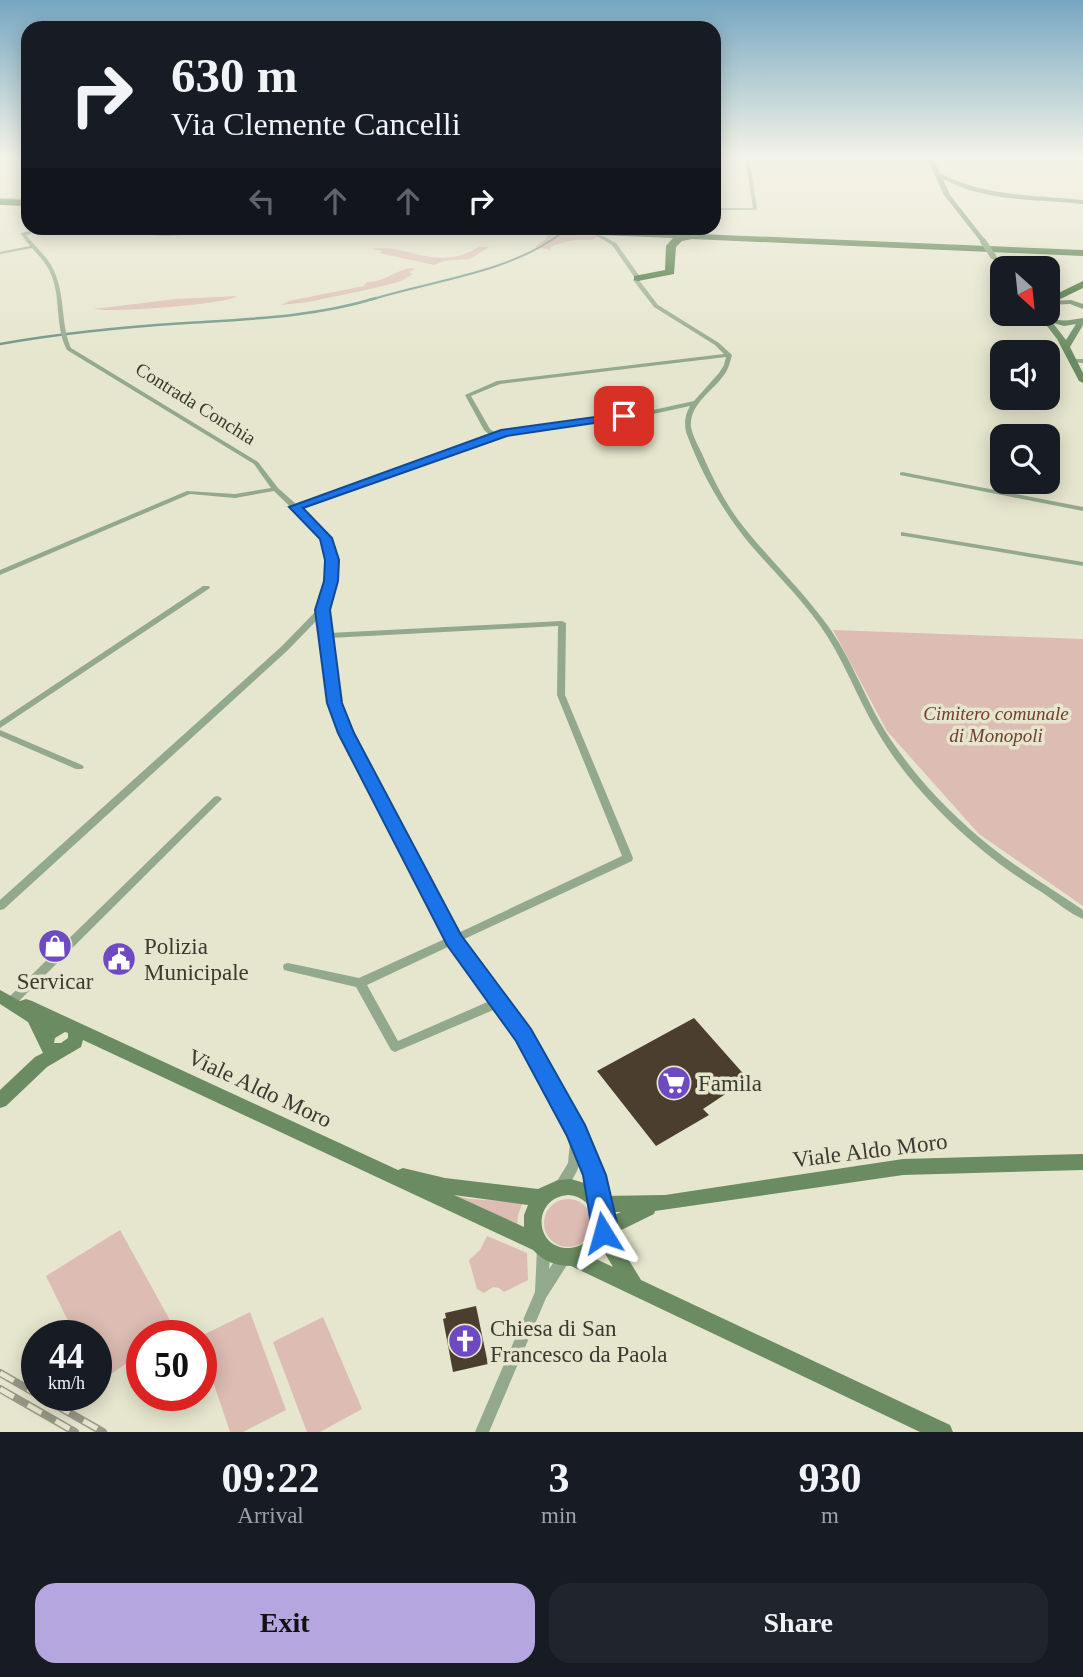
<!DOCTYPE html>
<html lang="en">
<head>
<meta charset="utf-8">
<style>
	:root { --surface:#171b24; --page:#20242c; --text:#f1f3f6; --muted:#9ea1a6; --accent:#b6a6df }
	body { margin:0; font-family:Georgia,serif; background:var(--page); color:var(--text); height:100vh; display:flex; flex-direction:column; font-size:26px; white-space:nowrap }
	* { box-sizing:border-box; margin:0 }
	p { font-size:23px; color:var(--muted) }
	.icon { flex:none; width:38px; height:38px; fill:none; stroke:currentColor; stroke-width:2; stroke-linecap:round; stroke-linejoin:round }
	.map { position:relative; height:1432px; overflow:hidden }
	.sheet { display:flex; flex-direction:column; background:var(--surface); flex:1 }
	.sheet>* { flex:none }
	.banner { position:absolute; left:21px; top:21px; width:700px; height:214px; border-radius:21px; box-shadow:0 4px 18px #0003; background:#171b24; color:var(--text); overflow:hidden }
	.needle { width:46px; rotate:153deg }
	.fabs { position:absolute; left:990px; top:256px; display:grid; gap:14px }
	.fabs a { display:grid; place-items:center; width:70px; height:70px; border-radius:14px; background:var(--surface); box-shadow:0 4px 18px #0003; font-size:35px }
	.speed { position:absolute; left:21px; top:1320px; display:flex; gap:14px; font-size:35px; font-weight:700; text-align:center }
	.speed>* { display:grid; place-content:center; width:91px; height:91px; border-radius:50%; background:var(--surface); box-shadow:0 4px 18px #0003; line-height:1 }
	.speed small { font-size:18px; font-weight:400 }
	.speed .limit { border:10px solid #d22; background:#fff; color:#111 }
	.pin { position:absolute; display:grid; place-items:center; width:60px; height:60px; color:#fff; margin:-30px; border-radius:14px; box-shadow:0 4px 10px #0006 }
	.me { position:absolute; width:77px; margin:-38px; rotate:352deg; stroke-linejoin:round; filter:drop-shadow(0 0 5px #0008) }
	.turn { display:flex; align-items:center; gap:24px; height:147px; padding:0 35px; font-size:32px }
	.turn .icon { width:91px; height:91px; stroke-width:2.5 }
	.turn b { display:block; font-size:49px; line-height:60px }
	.lanes { display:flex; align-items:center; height:66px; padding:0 35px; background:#0003; justify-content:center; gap:35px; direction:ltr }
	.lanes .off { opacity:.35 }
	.eta { display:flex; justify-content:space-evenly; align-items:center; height:119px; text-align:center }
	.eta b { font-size:42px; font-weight:600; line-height:49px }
	.cta { display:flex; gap:14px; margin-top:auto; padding:14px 35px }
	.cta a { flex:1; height:80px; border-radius:21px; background:var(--accent); color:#111; font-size:28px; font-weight:600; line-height:80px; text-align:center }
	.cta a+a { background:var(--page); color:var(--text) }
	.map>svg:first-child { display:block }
</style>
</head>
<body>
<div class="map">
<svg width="1083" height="1432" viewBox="0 0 1083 1432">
	<rect width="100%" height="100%" fill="#e6e5cd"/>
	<!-- green -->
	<path fill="#dcbcb3" d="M537 231 595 234 597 237 592 240C571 239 568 241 550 247L551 250 535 247 547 238 546 234 534 233Z
		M479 247H489L470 259 444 261 434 265 379 253 382 251 372 249C408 243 436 273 479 247Z
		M412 268 415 269 409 272 413 274 399 282 366 290 308 302 281 305 289 301 364 286 367 282C385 282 395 270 412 268Z
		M237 296C231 304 109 313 94 309L175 299Z
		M833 630 1083 639V906L979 834 887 731Z
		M444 1193 470 1199 523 1202 518 1215 517 1228Z
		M544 1223a24 24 0 1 1 48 0a24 24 0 1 1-48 0Z
		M120 1230 176 1331 169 1335H142V1353L99 1382 96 1377V1335H75L46 1276Z
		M487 1236 527 1253 528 1280 504 1292 499 1288 493 1287 484 1293 477 1289 469 1260 480 1250Z
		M250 1312 286 1410 243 1432H230L201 1346V1336Z
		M323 1317 362 1409 320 1432H307L273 1342Z"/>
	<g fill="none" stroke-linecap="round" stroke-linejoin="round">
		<!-- stream-far1 -->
		<path stroke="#6c9387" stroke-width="2" d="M370 300C433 280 505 274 559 235"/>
		<!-- stream -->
		<path stroke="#6c9387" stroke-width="2.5" d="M0 344C62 333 123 327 186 323 249 319 315 317 376 298"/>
	</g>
	<!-- building -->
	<path fill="#4c3e2e" d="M694 1018 748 1079 703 1109 709 1115 656 1146 597 1071Z
		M476 1306 488 1364 453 1372 443 1319 446 1318 445 1313Z"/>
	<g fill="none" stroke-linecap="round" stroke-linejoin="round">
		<!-- street -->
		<path fill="#93a98d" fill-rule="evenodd" d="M745 156H749L757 209 755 210H714V208H753Z
			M0 198 28 199V201L0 200Z
			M43 228H96L163 233 185 232 201 228H206V229L185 235 163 236 67 229 44 230 26 235C36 248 51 259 56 276 65 299 61 325 71 348L258 462 278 488 296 504 491 436 484 430 465 395 497 381 724 354 715 345 654 307 633 280 635 278 612 245 595 235 599 234 616 243 641 278 639 280 658 305 719 343 732 355C730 362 729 368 724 375 713 391 689 404 691 427 693 437 699 447 703 456 713 479 724 501 739 521 765 555 796 584 822 618 850 653 863 696 887 734 914 776 952 816 991 847 1020 870 1052 889 1083 910V919C1069 913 1056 902 1043 893 1022 880 1001 866 982 850 942 817 903 776 877 731 856 696 843 657 819 624 798 595 772 570 749 543 722 510 701 473 686 432 684 422 685 415 690 406L644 416 506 435 299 508 329 536 336 560 335 581 326 610 329 633 562 621 566 623 565 695 633 858 632 861 460 941 528 1032 581 1128 600 1175 605 1201 604 1205 599 1207 594 1205 588 1175 581 1157C580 1169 569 1188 559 1194L555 1192 553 1188 568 1163 571 1132 520 1038 498 1008 395 1052 391 1050 356 987 288 971 284 970 283 967 284 964 288 963 359 978 447 938 342 733 331 703 319 618 288 650 4 909 0 910V900L282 646 318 609 327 581 328 560 323 539 274 491 235 498 190 494 0 575V570L187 491 235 494 271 488 254 464 67 350C54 325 62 295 49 270 45 262 38 255 32 248L0 254V252L30 246 21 234V233ZM726 357 724 365 719 373 694 401 644 412 505 431 497 434 490 429 471 396 500 384ZM558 626 557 695 622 856 456 934 350 733 339 703 330 638ZM452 945 492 1000 398 1041 367 985Z
			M632 228H668L666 229H634Z
			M1072 359H1083V363L1070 362V360Z
			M902 472 1083 507V511L900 475V473Z
			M901 532 1083 562V566L904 536H901Z
			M203 586H209L210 588 0 728V721Z
			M0 730 82 765 84 767 82 769H76L0 736Z
			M217 796 220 797 222 799 220 801 16 1004 12 1005 8 1004 6 1001 8 998 214 797Z
			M544 1243 549 1245 551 1249 549 1269 560 1253 565 1251 570 1253 572 1257 546 1298 489 1432H475L535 1292 537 1249 539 1245Z"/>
		<!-- secondary -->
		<path fill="#6b8c62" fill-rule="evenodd" d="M926 156H932L940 173C985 197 1034 195 1083 200V204C1036 199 985 202 943 179L950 195 986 241 981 242 944 195Z
			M991 255H995L1007 268 1002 269 991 257Z
			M1071 300 1083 304V309L1070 304 1048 305V301Z
			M1037 313H1045C1055 324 1070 320 1083 318V325L1070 347 1083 373V383L1079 381 1057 339ZM1053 323 1064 326 1076 324 1066 340Z
			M0 990 20 1001 26 999 32 1001 398 1170 403 1168 445 1178 538 1189 558 1180 571 1179 591 1185 603 1196 665 1195 903 1159 1083 1154V1170L903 1175 655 1211 654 1214 613 1234 641 1280 950 1425 953 1432H920L571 1266C556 1266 543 1261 533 1250L83 1040 81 1047 47 1067 6 1106 0 1108V1090L35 1057 43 1053 28 1022 0 1004ZM65 1032 68 1033V1038L61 1043H54L55 1038ZM454 1195 528 1205 524 1215V1227ZM568 1195C589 1196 604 1220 589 1238 583 1245 578 1247 570 1248 534 1250 531 1198 568 1195ZM611 1212H621L612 1216ZM603 1250 613 1267 594 1258Z"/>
		<!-- highway -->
		<path fill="#356527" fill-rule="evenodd" d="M0 199 28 200V206L0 205Z
			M56 228H70L65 231Z
			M81 228H93L88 231Z
			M99 228H112L113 229 108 232Z
			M499 228H557L1083 250V256L692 239 682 241 676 247 674 274 638 281 634 280V276L665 270 666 246 673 238 504 231Z
			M1083 281V288L1048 305V298Z"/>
		<!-- rail casing -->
		<g stroke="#989886" stroke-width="8">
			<path id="rail" d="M0 1373 103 1432
				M0 1389 75 1432"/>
		</g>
		<!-- rail -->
		<use href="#rail" stroke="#e6e5cd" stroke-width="5" stroke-dasharray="16" stroke-linecap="butt"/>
		<!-- secondary-bridge -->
		<path stroke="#6b8c62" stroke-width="6" d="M983 241 993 256"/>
	</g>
	<!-- sky -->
	<linearGradient id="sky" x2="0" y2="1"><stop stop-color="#76a7c1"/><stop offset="0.44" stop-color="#f4f3e8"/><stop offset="1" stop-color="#f4f3e8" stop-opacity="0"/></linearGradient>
	<rect width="1083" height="357" fill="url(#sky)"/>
	<!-- route -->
	<path fill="#1a73e8" stroke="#114b97" stroke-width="2" d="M624 413 630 416 628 418 507 436 303 508 332 538 339 560 338 581 330 610 342 703 354 733 461 935 531 1029 585 1125 606 1175 617 1223 611 1241 603 1245 594 1241 583 1175 567 1136 516 1041 447 945 338 733 327 703 315 610 324 581 325 560 320 539 289 507 501 430Z"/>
	<!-- icons -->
	<defs>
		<g id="shop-disc" transform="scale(1.75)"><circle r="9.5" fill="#6d49c2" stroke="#e6e5cd"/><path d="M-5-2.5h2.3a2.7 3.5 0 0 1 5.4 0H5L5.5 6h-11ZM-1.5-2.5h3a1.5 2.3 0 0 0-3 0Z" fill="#fff"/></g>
		<g id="civic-disc" transform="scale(1.75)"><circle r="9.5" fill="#6d49c2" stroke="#e6e5cd"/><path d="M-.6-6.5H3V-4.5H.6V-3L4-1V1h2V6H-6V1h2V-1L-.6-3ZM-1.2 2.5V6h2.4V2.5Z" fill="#fff"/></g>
		<g id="supermarket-disc" transform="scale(1.75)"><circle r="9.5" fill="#6d49c2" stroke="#e6e5cd"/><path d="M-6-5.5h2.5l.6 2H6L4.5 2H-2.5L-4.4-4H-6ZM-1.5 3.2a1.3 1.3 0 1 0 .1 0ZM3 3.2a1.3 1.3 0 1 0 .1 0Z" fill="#fff"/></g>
		<g id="church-disc" transform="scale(1.75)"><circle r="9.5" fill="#6d49c2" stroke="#e6e5cd"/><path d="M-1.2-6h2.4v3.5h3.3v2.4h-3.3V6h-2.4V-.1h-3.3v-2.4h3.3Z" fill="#fff"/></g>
	</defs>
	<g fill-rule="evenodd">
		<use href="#shop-disc" x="55" y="946"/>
		<use href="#civic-disc" x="119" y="959"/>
		<use href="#supermarket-disc" x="674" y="1083"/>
		<use href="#church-disc" x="465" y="1341"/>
	</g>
	<g text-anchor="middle" stroke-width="7" stroke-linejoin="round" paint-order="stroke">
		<!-- street labels -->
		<g font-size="19" fill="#3a3a30" stroke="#e6e5cd">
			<text transform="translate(196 403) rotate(32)" y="7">Contrada Conchia</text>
		</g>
		<!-- park labels -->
		<g font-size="19" font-style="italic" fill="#713e30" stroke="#e6e5cd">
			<text x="996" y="720">Cimitero comunale<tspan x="996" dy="22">di Monopoli</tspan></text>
		</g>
		<!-- near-poi labels -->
		<g font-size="23" fill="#3a3a30" stroke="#e6e5cd" text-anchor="start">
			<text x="144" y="954">Polizia<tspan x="144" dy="26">Municipale</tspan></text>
			<text x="55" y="989" text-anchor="middle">Servicar</text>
			<text x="698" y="1091">Famila</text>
			<text x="490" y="1336">Chiesa di San<tspan x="490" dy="26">Francesco da Paola</tspan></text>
		</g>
		<!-- near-street labels -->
		<g font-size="23" fill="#3a3a30" stroke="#e6e5cd">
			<text transform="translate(260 1088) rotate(25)" y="8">Viale Aldo Moro</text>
			<text transform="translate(870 1150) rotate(-7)" y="8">Viale Aldo Moro</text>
		</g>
	</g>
</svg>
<div class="fabs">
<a><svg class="needle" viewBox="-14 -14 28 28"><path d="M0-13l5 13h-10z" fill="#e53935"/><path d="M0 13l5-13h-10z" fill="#9ea1a6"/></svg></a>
<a><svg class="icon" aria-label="sound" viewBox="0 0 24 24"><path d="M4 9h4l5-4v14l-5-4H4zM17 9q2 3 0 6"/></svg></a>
<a><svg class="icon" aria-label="search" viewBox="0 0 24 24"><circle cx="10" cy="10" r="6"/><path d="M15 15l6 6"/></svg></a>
</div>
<div class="speed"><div>44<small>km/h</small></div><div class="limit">50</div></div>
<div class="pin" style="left:624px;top:416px;background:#d93025"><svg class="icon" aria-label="arrive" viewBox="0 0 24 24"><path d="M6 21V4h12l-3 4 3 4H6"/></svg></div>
<svg class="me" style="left:603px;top:1233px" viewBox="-20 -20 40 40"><path d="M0-17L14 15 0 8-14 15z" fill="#1a73e8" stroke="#fff" stroke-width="4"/></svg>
<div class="banner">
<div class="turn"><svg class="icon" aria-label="right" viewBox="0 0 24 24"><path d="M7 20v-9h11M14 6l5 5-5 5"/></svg><div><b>630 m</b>Via Clemente Cancelli</div></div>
<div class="lanes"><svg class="icon off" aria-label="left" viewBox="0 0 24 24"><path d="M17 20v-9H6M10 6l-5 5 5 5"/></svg><svg class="icon off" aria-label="ahead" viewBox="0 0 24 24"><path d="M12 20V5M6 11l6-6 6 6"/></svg><svg class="icon off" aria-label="ahead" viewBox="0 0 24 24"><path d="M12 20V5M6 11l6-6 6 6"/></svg><svg class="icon" aria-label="right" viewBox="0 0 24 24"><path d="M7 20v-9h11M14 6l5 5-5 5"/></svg></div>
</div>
</div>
<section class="sheet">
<div class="eta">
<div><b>09:22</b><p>Arrival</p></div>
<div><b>3</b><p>min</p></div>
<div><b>930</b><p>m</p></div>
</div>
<div class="cta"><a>Exit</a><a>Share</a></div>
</section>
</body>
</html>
